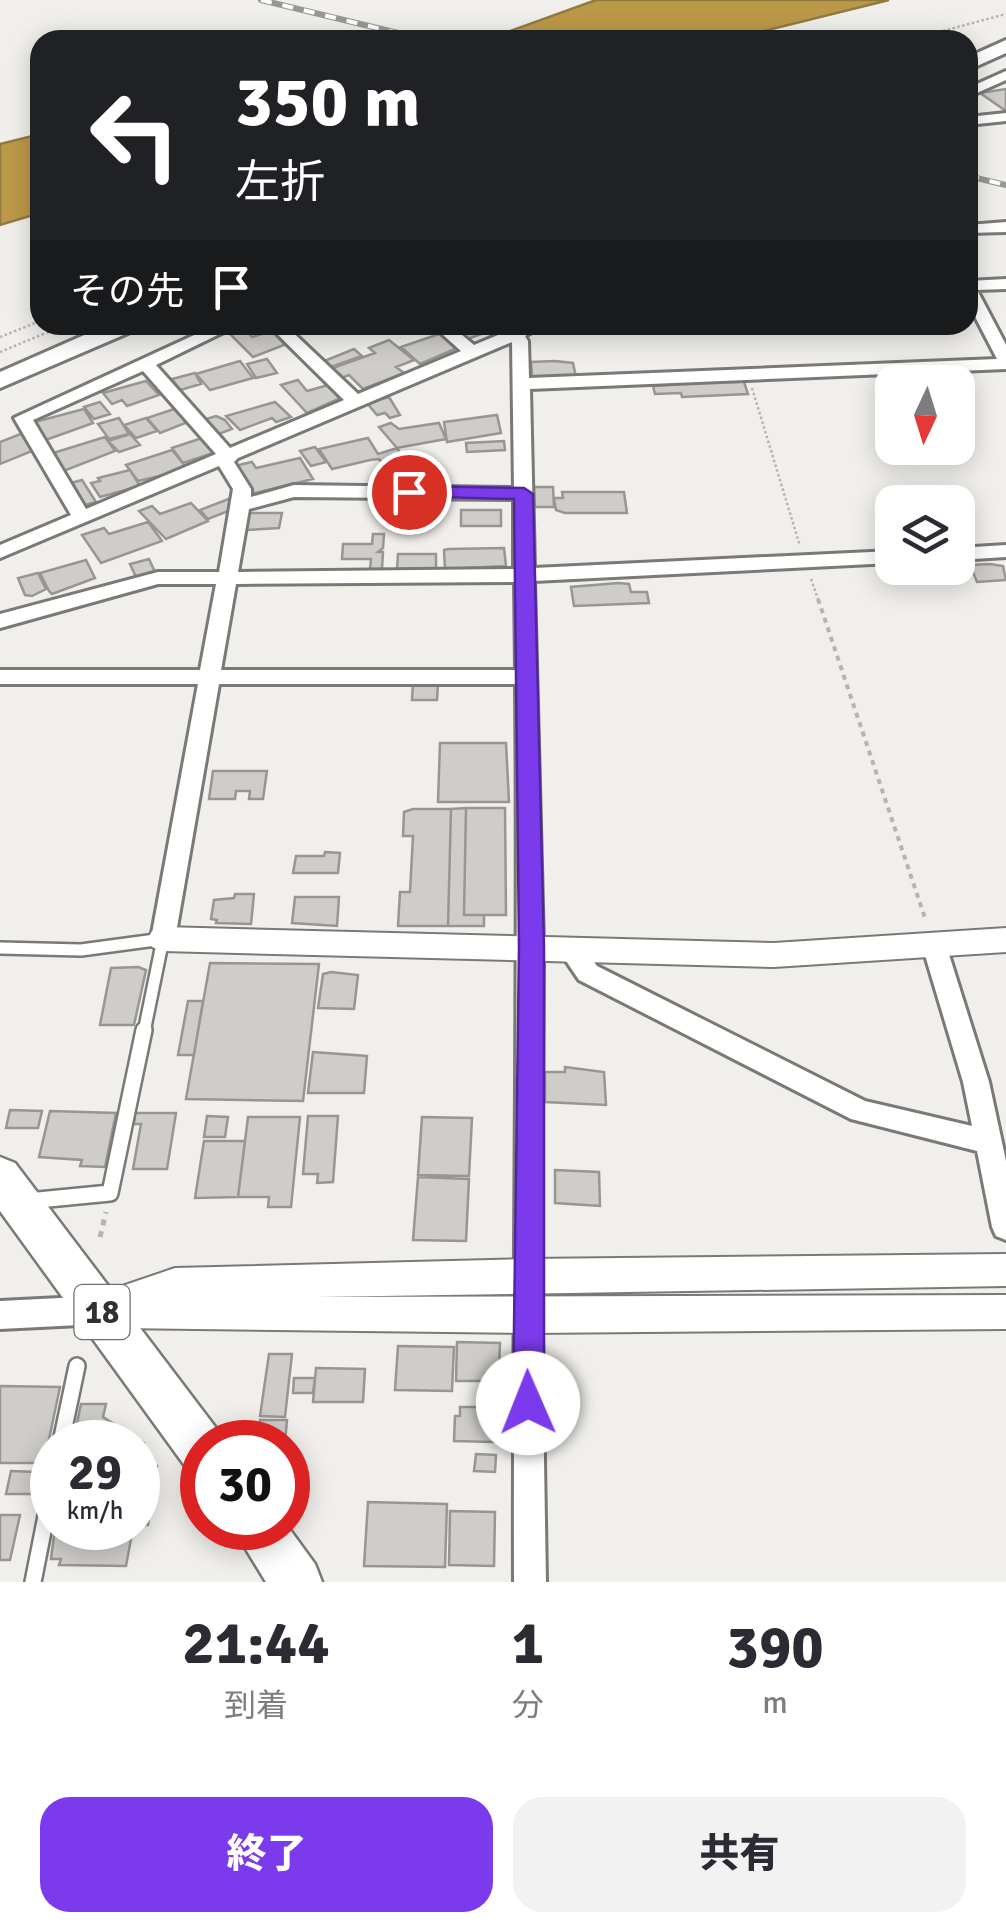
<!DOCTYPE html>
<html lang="ja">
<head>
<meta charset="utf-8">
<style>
	:root { --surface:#fff; --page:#f2f2f3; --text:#2b2b33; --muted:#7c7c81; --accent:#7c3aed }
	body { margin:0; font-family:Signika,"Noto Sans JP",sans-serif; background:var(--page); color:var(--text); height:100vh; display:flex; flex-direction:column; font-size:38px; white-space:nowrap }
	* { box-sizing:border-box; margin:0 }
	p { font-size:32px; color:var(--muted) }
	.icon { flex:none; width:55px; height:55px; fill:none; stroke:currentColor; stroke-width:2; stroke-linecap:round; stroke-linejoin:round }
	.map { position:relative; height:1582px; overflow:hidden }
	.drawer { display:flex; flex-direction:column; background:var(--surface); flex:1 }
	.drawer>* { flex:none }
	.hud { position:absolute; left:30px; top:30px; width:948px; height:305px; border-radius:30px; box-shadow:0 5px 25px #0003; background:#202124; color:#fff; overflow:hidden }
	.needle { width:65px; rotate:184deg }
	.buttons { position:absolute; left:875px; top:365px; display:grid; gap:20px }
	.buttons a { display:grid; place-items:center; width:100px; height:100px; border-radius:20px; background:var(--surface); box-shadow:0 5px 25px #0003; font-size:50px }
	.speed { position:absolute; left:30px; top:1420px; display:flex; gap:20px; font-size:50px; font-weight:700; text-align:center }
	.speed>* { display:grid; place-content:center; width:130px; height:130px; border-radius:50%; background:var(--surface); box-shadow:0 5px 25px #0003; line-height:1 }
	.speed small { font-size:25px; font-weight:400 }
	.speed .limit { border:15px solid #d22; background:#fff; color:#111 }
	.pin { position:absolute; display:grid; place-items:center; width:85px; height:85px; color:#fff; margin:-42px; border:5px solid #fff; border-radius:50%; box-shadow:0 2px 10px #0007 }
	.me { position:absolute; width:110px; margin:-55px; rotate:359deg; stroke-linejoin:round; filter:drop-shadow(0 0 8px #0008) }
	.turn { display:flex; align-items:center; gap:35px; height:210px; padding:0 40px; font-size:45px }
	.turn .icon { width:130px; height:130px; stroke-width:2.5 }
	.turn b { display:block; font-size:70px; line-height:85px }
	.then { display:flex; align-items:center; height:95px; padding:0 40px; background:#0003; gap:20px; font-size:38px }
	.eta { display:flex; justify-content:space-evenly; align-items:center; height:170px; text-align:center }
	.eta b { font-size:60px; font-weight:800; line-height:70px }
	.cta { display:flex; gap:20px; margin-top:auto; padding:20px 40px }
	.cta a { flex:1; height:115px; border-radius:30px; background:var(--accent); color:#fff; font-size:40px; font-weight:800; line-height:115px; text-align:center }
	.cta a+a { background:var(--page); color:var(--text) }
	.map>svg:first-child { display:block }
</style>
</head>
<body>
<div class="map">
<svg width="1006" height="1582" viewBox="0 0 1006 1582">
	<rect width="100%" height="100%" fill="#f0efeb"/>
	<!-- water -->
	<path fill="#bc9948" stroke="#927a40" stroke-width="2.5" d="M596 0H889L728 40H485Z
		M40 134V213L0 225V144Z"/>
	<!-- building -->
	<path fill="#cfcdca" stroke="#989693" stroke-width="2.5" d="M1006 89V111L980 93Z
		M447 325H505L465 340Z
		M242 326 252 337 275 330 289 343 253 357 227 331Z
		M445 332 462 346 420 364 401 347Z
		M389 340 414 360 396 367 404 373 363 389 349 375 339 379 330 369 375 353 369 348Z
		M354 349 362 356 328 368 322 362Z
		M267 359 277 373 256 378 247 364Z
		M240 361 253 378 210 390 196 374Z
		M555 361 573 363 576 377 532 376 531 362Z
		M195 373 201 384 180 390 172 379Z
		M743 379 748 394 682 397 681 393 655 394 653 386Z
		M298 380 307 391 332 384 343 397 307 413 281 385Z
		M146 381 159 395 127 406 122 400 112 404 103 393Z
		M389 397 400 415 390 418 385 413 377 415 367 403Z
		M100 402 110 414 94 419 84 407Z
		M275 402 291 417 276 422 272 418 240 430 226 416Z
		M180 407 193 420 160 433 147 418Z
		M84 409 93 423 43 441 31 423Z
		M497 415 501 433 447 442 444 422Z
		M216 416 225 420 232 429 216 435 203 420Z
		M119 418 129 434 109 439 98 424Z
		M146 418 157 431 136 438 124 425Z
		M391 423 399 429 439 423 446 439 397 448 379 427Z
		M23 433 37 449 0 464V442Z
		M130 434 140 445 119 452 108 441Z
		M105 437 115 451 61 472 50 454Z
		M205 437 216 452 183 463 172 448Z
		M368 438 378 454 397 448 404 459 383 464 379 459 370 460 332 469 319 449Z
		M504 441 505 450 467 452 466 443Z
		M315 447 326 462 311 466 300 451Z
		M172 450 185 466 164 475 138 481 126 465Z
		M300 458 313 479 251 494 234 466 252 462 256 468Z
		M130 470 140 486 100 497 91 483 100 481 98 478Z
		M82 480 96 502 81 506 67 484Z
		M534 487H553L554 507H535Z
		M562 492H624L627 513H565L556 510 554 498H563Z
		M231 498V510L208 519 200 510Z
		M191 503 208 521 166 539 139 511 152 506 160 514Z
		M461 510H501V526H461Z
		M249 513H282L279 528 247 530 244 528Z
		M148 522 162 541 101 563 82 535 104 528 109 534Z
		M373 534H384L383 548 378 552H383L382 569H370L371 559H342L343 544H372Z
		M504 548 506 566 445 569 444 550 448 549Z
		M398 554H436V570H397Z
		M149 559 155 572 136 577 130 564Z
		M86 560 95 578 52 594 49 591 40 573Z
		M990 564 1003 566 1006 580 977 582 970 565Z
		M38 573 46 589 32 596 25 595 18 578Z
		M618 583 629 584 631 592H647L649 603 574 606 571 587Z
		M413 682 438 683 437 700H412Z
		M440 743H506L509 802H438Z
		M213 771H267L263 799H249L250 791H236L235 799H209Z
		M466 808H505L506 915H464Z
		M466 808 464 915H484V926H448L451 809Z
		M413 809H451L448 926H398L400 892H410L413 836H403L404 812Z
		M325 852 340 853 338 873H293L296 856H324Z
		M235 894H254L251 924 216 923 217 920 211 919 214 900 234 898Z
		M295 897H339L337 926 292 923Z
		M210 963 319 964 303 1101 186 1099Z
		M138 967 146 970 134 1025H100L111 968Z
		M331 972 358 975 354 1009 318 1008 323 974Z
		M188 1001H203L194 1055H178Z
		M313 1052 367 1056 364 1093H308Z
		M565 1067 604 1072 606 1105 545 1102V1072H565Z
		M10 1110 42 1111 38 1128H6Z
		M50 1111 116 1113 105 1167 80 1166 82 1160 39 1157Z
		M135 1113H176L167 1169H133L141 1124H134Z
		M207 1116 228 1117 225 1137H204Z
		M308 1116H338L333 1182 317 1183 318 1174H303Z
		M248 1117H300L291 1207H268L269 1197H238Z
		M422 1117 472 1118 469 1176 418 1175Z
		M204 1141H245L238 1197 195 1198Z
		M555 1170 599 1172 600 1206 555 1203Z
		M418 1177 469 1179 466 1241 413 1240Z
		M457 1342 500 1343 499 1373H486V1381H456Z
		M398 1346 454 1347 452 1391 395 1390Z
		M269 1354H292L285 1417 260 1416Z
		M316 1368 365 1369 363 1402H313Z
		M294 1378H315L313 1393H293Z
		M0 1386 60 1387 44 1463H0Z
		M81 1404H106L103 1417 144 1443 138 1483V1442H73Z
		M460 1407H494L493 1442 454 1441 455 1416H460Z
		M260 1420H287L285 1442H258Z
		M476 1454 496 1455 495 1472 474 1471Z
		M143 1466H157L148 1525H138Z
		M11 1471 35 1472 31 1494H6Z
		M368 1502 447 1504 445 1567 364 1566Z
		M450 1511 495 1512 494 1566 449 1565Z
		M0 1515H20L10 1560H0Z
		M55 1528H133L126 1566 59 1565 61 1559H51Z"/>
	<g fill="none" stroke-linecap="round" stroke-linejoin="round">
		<!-- service-far1 casing -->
		<g stroke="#7a7976" stroke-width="16">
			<path id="service-far1" d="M0 948 81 950 163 939 144 1032"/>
		</g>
		<!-- service casing -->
		<g stroke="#7a7976" stroke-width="20">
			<path id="service" d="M28 1201 110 1193 144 1030
				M61 1442 77 1366
				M33 1582 52 1486"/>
		</g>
		<!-- minor casing -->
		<g stroke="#7a7976" stroke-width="6">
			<path id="minor" d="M1006 71V80L968 97V88Z
				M1006 113V121L968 125V117Z
				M1006 222V232L968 233V225Z
				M1006 279V289L977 290 1006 345V369L530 389 534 568 892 551V563L534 581 543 946 541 1275 546 1582H514C513 1283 519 983 516 684H219L175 939 172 946H154L151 939 198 684H0V670H200L216 584H158L0 628V614L158 572H219L233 489 219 466 0 558V545L71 515 14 418 216 325H238L156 365 230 448 344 400 268 325H285L358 394 461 351 432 325H450L474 345 522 325H544L525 336 528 341 529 378 997 359 968 303V281ZM512 342 514 488 294 485 251 497V489L234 462 238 458ZM143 371 216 454 86 509 33 420ZM294 497 514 499V569L238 572 249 509ZM515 582 516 670H221L236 584Z
				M1006 545V557L958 560V548Z
				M934 935 943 938 946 945 989 1082 1006 1161V1240L996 1236 992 1227 977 1151 851 1119 579 980 558 949 561 942C580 936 587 953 597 966L865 1101 972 1126 963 1082 922 945 925 938Z
				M100 1296 110 1300 115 1310 110 1320 100 1324 0 1329V1301Z"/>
		</g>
		<!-- tertiary casing -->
		<g stroke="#7a7976" stroke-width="4">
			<path id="tertiary" d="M163 927 774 943 1006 928V952L774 967 163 951 152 947 148 939 152 931Z
				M1006 1254V1286L315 1297 1006 1295V1329L527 1333 117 1328 87 1322 82 1310 87 1298 175 1268 527 1259Z"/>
		</g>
		<!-- secondary casing -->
		<g stroke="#7a7976" stroke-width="6">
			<path id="secondary" d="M1006 40V53L968 70V57Z
				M107 325H139L135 330 0 388V372Z"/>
		</g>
		<!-- primary casing -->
		<g stroke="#7a7976" stroke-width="5">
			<path id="primary" d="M0 1157 15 1163 219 1432 223 1442H202V1473L185 1466 0 1211Z
				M288 1527 315 1564 322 1582H266L233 1528Z"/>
		</g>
		<!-- path-far2 -->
		<path stroke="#b5b4b1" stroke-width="2.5" stroke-dasharray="2.5 2.5" stroke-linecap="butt" d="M909 40 1006 14
			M0 337 40 321
			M0 352 65 325
			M752 388 800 546
			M811 579 819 602"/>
		<!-- path-far1 -->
		<path stroke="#b5b4b1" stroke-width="4" stroke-dasharray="5 5" stroke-linecap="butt" d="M818 599 926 921"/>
		<!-- path -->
		<path stroke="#b5b4b1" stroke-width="5" stroke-dasharray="6 6" stroke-linecap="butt" d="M100 1237 106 1212"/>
		<!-- service-far1 -->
		<use href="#service-far1" stroke="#fff" stroke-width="11"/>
		<!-- service -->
		<use href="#service" stroke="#fff" stroke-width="15"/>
		<!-- minor -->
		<use href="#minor" fill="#fff" fill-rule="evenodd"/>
		<!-- tertiary -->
		<use href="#tertiary" fill="#fff" fill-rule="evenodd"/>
		<!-- secondary -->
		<use href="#secondary" fill="#fff" fill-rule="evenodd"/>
		<!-- primary -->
		<use href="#primary" fill="#fff" fill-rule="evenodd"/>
		<!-- rail casing -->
		<g stroke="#989794" stroke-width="6">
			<path id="rail" d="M261 0 427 40
				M968 176 1006 185"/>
		</g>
		<!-- rail -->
		<use href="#rail" stroke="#fff" stroke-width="4" stroke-dasharray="11" stroke-linecap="butt"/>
	</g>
	<!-- route -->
	<path fill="#7c3aed" stroke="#51269a" stroke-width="2.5" d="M409 486 524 488 533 494 544 946V1403L539 1414 528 1418 517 1414 513 1403 519 946 514 499 402 496V488Z"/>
	<g text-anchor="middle" stroke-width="8" stroke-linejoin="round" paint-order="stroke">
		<!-- shield labels -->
		<rect fill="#fff" stroke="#6e6e6d" stroke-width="2.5" x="74.5" y="1285" width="55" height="54" rx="8"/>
		<g font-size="32" font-weight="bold" fill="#30302e">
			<text x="102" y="1323">18</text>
		</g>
	</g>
</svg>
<div class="buttons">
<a><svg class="needle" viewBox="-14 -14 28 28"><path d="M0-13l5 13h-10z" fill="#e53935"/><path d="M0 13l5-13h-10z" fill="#7c7c81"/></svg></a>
<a><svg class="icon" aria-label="layers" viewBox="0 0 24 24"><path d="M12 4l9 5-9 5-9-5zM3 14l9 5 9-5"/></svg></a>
</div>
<div class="speed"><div>29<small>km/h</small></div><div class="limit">30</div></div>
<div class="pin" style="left:409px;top:492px;background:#d93025"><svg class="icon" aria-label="arrive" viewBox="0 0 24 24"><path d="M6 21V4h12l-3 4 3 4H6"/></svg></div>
<svg class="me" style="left:528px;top:1403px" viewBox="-20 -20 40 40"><circle r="19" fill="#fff"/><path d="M0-13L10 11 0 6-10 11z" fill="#7c3aed"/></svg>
<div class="hud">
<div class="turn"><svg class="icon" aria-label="left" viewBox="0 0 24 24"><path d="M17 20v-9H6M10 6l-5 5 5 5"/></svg><div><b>350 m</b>左折</div></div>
<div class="then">その先<svg class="icon" aria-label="arrive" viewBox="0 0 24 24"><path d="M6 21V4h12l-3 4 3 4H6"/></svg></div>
</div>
</div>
<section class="drawer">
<div class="eta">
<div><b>21:44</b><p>到着</p></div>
<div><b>1</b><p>分</p></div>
<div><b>390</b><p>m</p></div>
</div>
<div class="cta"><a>終了</a><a>共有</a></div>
</section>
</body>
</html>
